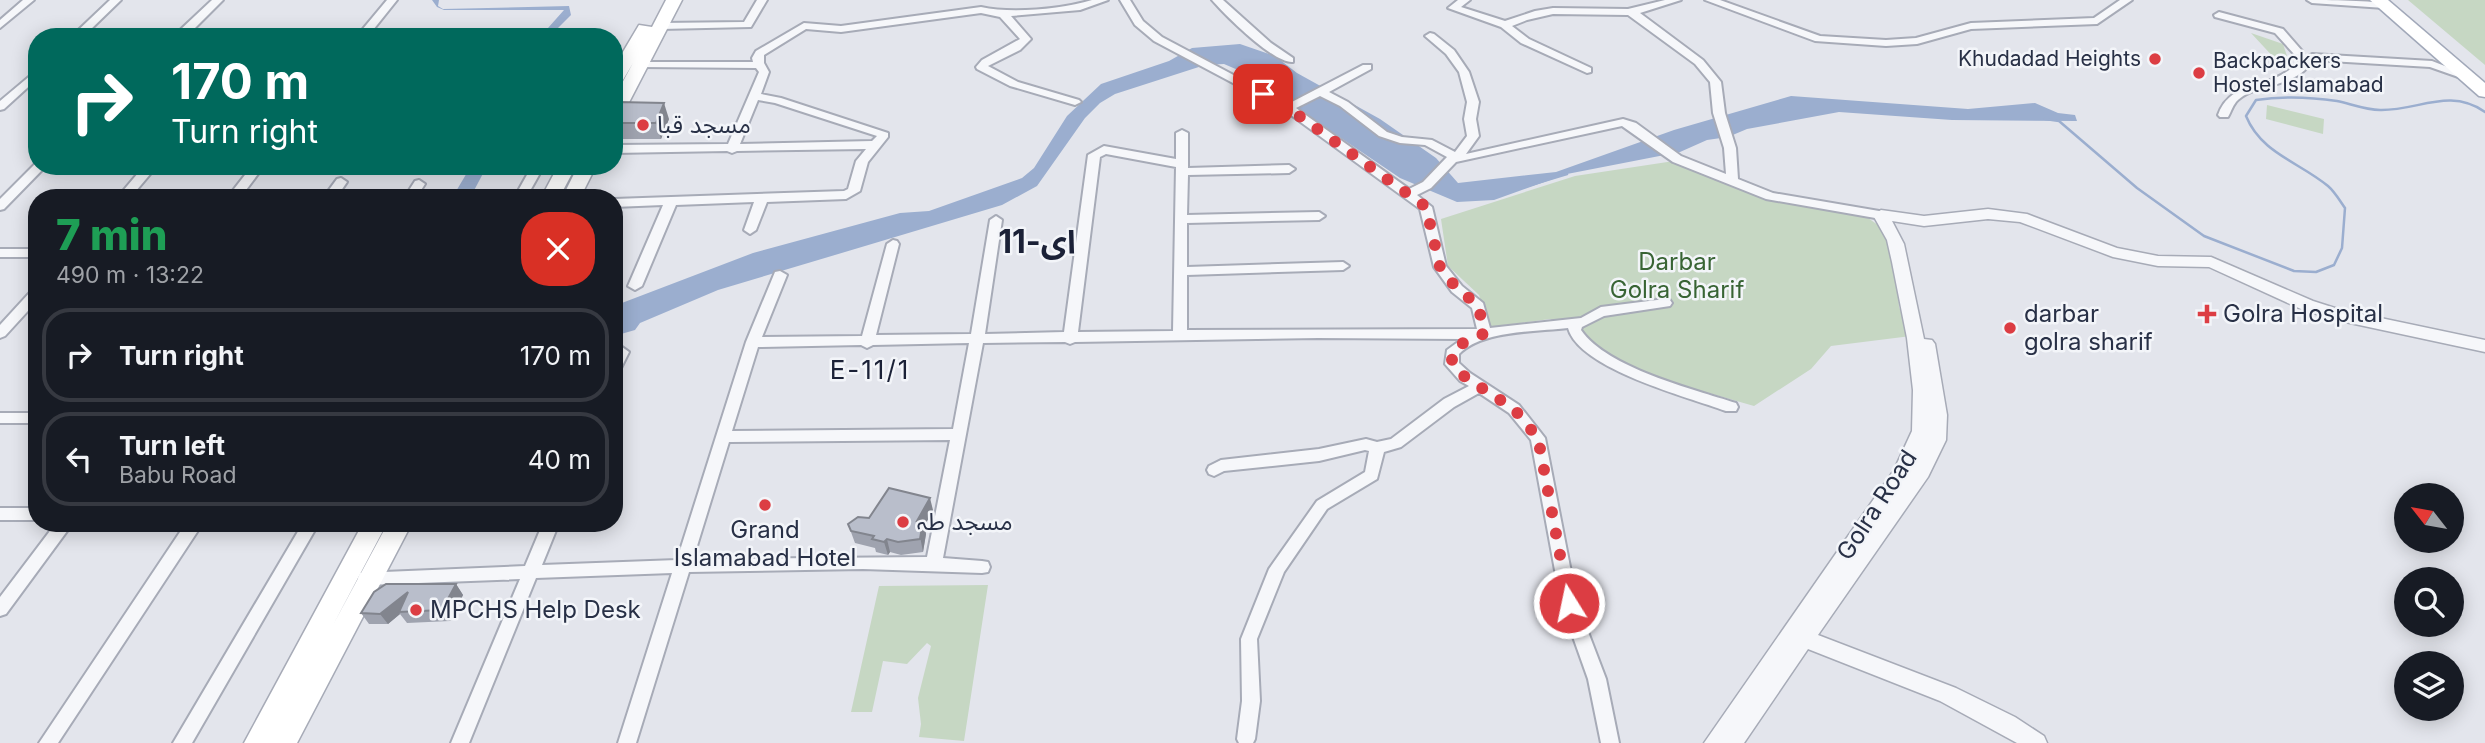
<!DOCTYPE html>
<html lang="en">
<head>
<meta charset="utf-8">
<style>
	:root { --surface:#171b24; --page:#20242c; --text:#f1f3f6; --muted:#9ea1a6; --line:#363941 }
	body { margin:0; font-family:Inter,"Noto Sans Arabic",sans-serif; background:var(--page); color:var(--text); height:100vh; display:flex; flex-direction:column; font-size:26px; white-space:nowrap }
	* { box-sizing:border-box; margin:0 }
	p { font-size:23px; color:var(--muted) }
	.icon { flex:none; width:38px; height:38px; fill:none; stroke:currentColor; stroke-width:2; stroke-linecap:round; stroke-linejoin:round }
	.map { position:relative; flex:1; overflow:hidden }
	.panel { position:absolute; left:28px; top:189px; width:595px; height:343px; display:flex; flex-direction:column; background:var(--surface); border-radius:28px; box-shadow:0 4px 18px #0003 }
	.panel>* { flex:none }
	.hud { position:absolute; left:28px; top:28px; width:595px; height:147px; border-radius:28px; box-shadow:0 4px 18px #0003; background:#00695c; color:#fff; overflow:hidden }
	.needle { width:46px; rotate:301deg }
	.controls { position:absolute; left:2394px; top:483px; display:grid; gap:14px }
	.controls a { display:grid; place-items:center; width:70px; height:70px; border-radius:50%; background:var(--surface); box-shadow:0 4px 18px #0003; font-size:35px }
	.pin { position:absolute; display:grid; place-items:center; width:60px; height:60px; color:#fff; margin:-30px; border-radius:14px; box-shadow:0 4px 10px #0006 }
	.me { position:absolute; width:77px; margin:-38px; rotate:350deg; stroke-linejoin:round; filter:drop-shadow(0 0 5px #0008) }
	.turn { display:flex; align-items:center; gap:24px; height:147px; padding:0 28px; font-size:32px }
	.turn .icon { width:91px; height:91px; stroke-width:2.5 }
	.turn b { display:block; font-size:49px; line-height:60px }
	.round { display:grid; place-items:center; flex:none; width:74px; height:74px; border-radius:28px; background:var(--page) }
	.head { display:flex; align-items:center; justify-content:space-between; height:119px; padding:0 28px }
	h1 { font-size:42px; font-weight:800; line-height:52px; color:#1e9e55 }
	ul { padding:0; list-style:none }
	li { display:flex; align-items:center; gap:21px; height:94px; margin:0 14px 10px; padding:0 14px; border:4px solid var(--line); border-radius:28px }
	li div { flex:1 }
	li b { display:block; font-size:26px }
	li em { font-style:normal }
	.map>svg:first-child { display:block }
</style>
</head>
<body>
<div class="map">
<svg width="2485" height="743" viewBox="0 0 2485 743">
	<rect width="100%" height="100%" fill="#e3e5ec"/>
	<!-- green -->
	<path fill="#c6d7c3" d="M2409 0H2485V65L2408 0Z
		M2251 33 2283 44 2287 56 2277 61Z
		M2267 105 2324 119 2323 134 2266 119Z
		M1674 161 1767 200 1868 218 1885 230 1897 258 1899 307 1911 336 1831 346 1811 369 1754 406 1636 372 1550 319 1489 327 1479 295 1448 266 1441 219 1575 176Z
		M988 585 964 741 919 737 921 724 918 698 931 646 927 643 907 664 883 661 872 712H851L879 586Z"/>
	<!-- water -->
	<path fill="#9baecf" d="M432 0H439L438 6 443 9 569 6 571 15 549 37H540L564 10H444L437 7Z
		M1240 44 1275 56 1297 73 1380 119 1436 158 1458 183 1556 172 1674 130 1791 96 1968 109 2035 103 2058 113 2075 115 2077 121 1952 120 1839 112 1747 129 1728 137 1707 140 1680 152 1567 174 1494 200 1457 202 1400 178 1245 73 1224 64 1205 65 1115 94 1100 103 1085 118 1037 186 1002 205 718 290 640 323 635 330 614 336V306L753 253 900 213 929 211 1022 178 1034 168 1067 116 1101 84 1169 61 1192 48Z
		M471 166H487L470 198H452Z"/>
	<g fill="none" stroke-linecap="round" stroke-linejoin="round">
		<!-- stream -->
		<path stroke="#9baecf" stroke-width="2.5" d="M2045 119 2059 121 2137 188 2204 236 2294 271 2316 272 2334 265 2342 248 2345 208C2340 201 2335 192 2328 186 2299 162 2261 153 2246 116L2256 100C2283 96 2310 97 2337 101 2351 104 2366 110 2380 110 2418 111 2449 87 2485 112
			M1524 187 1567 174"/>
		<!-- minor casing -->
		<g stroke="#a7abb7" stroke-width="4">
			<path id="minor" d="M23 0H34L0 28V20Z
				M110 0H121L89 31H179L212 0H223L192 31 362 30 387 0H397L373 30H532L537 33 532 36 71 37Z
				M757 0H767L751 27 661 29 656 26 661 23 744 22Z
				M1092 0H1108L1080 10 1011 16 1031 39 1020 50 988 66 1018 82 1079 100 1081 102 1075 105 1010 86 977 69 976 67 982 60 1020 39 1000 17 981 13 841 32 806 29 764 55V63L769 72 761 94 781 98 888 133V137L868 162 860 191 846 199 767 202 756 230 750 234 744 230 754 202 676 205 642 286 635 290 628 286 663 205 614 207V199L844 191 848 189 856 161 866 149 737 151 732 153 727 151 614 153V145L728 144 759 72 756 68 641 67 636 64 637 62H753L752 58 756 51 804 23 841 26 981 7C1012 14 1061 9 1092 0ZM758 100 775 103 877 136 872 141 740 144Z
				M1120 0H1130L1143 21 1162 37 1288 104 1363 65H1371V69L1329 92 1348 102 1387 132 1402 137 1432 140 1455 152 1467 136 1464 119 1467 102 1459 72 1446 54 1425 36 1430 33 1434 34 1454 50 1469 72 1479 102 1476 119 1479 136 1466 154 1623 119 1636 123 1681 156 1726 174 1724 148 1713 113 1710 82 1695 64 1628 15 1553 14 1527 20 1512 26 1529 39 1591 68V72L1587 73 1521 43 1501 27 1448 8 1458 0H1470L1461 7 1505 21 1535 11 1553 8 1628 9 1665 0H1681L1640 13 1703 60 1721 82 1725 113 1736 148 1738 179 1773 193 1885 212 1887 215 1881 219 1766 199 1673 162 1622 126 1456 162 1431 188 1417 195 1432 207 1446 266 1462 286 1483 303 1490 328 1581 318 1601 307 1665 299 1670 300 1672 303 1670 306 1604 316 1582 327 1581 330C1607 368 1693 389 1736 403L1738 407 1736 411H1726C1688 397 1579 369 1568 328 1535 332 1483 330 1459 354V363L1470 373 1519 405 1545 438 1577 603 1606 679 1619 743H1601L1588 679 1561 603 1531 440 1509 413 1479 393 1454 407 1401 447 1384 452 1377 479 1327 509 1284 572 1257 639 1260 701 1255 739 1253 743H1239L1237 739 1242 701 1241 639 1269 569 1317 501 1365 472 1369 451 1365 450 1319 461 1224 471 1214 476 1209 474 1207 470 1209 466 1221 460 1319 449 1366 439 1377 442 1391 439 1444 399 1469 386 1460 381 1445 364 1447 350 1462 339 1318 338 1075 342 1070 344 1065 342 983 343 943 558 982 561 988 562 990 567 988 572 982 573 863 569 689 572 636 743H618L672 573 536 578 469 743H451L520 579 366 585 360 583 358 578 360 573 525 566 543 523H559L542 565 677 560 746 342 775 272 780 271 787 275 762 337 862 336 887 244 893 240 897 241 899 244 876 335 971 334 990 220 996 216 1002 220 985 334 1064 332 1088 155 1104 146 1176 159V133L1182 130 1188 133V168L1289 165 1295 169 1289 173 1188 175 1187 215 1319 212 1325 216 1319 220 1187 223V267L1343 262 1349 266 1343 270 1187 275V330L1477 329 1472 308 1452 292 1434 267 1420 209 1284 110 1154 41 1135 25ZM1320 96 1340 106 1379 136 1400 143 1425 145 1447 157 1423 182 1409 189 1296 108ZM1106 154 1176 167 1173 331 1078 332 1100 157ZM969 343 953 429 732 431 758 347 861 345 867 348 873 345ZM950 440 927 557 693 559 729 442Z
				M1212 0H1223L1271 43 1293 58V62C1274 64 1225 15 1212 0Z
				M1705 0H1720L1820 36 1886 40 1916 38 1971 23 2094 18 2120 0H2132L2097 24 1971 29 1917 44 1886 46 1815 41Z
				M2307 0C2327 0 2374 0 2389 5L2384 8 2312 3Z
				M2219 12 2283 29 2303 52 2298 55 2294 54 2275 33 2215 17 2214 15Z
				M2312 54 2432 61 2473 77 2467 80 2430 67 2313 60C2295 90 2254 82 2236 102 2232 107 2231 112 2228 117H2220L2218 115C2229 84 2257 89 2281 75 2293 69 2302 58 2312 54Z
				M37 70V79L4 109 0 110V101Z
				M36 163 37 166H46L4 209 0 210V199Z
				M144 166H157L130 198H117Z
				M252 166H264L240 198H227Z
				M532 166H544L526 198H514Z
				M341 178 347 182 336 198H323L337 179Z
				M419 180 425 184 416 198H404L415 181Z
				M0 249H37V257H0Z
				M37 289V301L5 336 0 338V325L32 290Z
				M622 347 629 352 619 372 614 374V354L617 349Z
				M0 413H37V423H0Z
				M0 508H37V520H0Z
				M56 523H73L6 614 0 616V597Z
				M186 523H203L58 743H39Z
				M303 523H319L192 743H173Z"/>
		</g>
		<!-- tertiary casing -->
		<g stroke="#a7abb7" stroke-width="3">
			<path id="tertiary" d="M1988 209 2027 214 2117 248 2158 256 2211 257 2313 301 2338 309 2485 340V352L2336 320 2301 309 2209 267 2158 266 2113 257 2020 222 1988 219 1924 226 1892 221 1904 244 1924 339 1932 340 1935 344 1947 415 1946 440 1928 477 1818 635 1956 688 2015 717 2044 736 2047 743H2017L1940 701 1808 649 1744 743H1704L1894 470 1912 431 1913 390 1907 338 1892 262 1887 240 1873 215 1881 210 1924 216Z"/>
		</g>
		<!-- secondary casing -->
		<g stroke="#a7abb7" stroke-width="3">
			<path id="secondary" d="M666 0H682L623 114 614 119V98L633 63 620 85 614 86V67L639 25 652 27Z
				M558 166H576L559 198H541Z
				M578 166H596L580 198H562Z
				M363 523H387L333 625 388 523H412L297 743H244Z"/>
		</g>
		<!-- primary casing -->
		<g stroke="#a1a8b9" stroke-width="3">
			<path id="primary" d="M2370 0H2388L2485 83V97L2479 96Z"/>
		</g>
		<!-- minor -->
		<use href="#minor" fill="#f6f7fa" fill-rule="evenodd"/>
		<!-- tertiary -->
		<use href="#tertiary" fill="#f6f7fa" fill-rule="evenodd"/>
		<!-- secondary -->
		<use href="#secondary" fill="#fff" fill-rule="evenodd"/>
		<!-- primary -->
		<use href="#primary" fill="#fff" fill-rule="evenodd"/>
	</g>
	<!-- wall -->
	<path fill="#9fa3af" d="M614 107 669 119 661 139H618L614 134Z
		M933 510 924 526 926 534 923 552 901 555 890 552 888 555 876 552 875 548 855 543 848 524 869 518Z
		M456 584 463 595 450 621 407 623 400 614 388 624H369L361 613Z"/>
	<!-- shaded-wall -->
	<path fill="#82858e" d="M664 103 669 119 661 139 656 123Z
		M930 498 933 510 924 527 926 534 923 552 917 521Z
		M887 539 890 552 888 555 884 542Z
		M456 584 463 595 450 621 442 610Z
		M408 592 399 612 400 614 388 624 380 614Z"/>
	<!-- building -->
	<path fill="#b9becb" stroke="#82858e" stroke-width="2" d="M618 102 664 103 656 123H614V107Z
		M889 488 930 498 917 521H923L920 539 898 542 887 539 884 542 872 539 874 536 851 531 848 524 858 517 869 518Z
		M386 584H456L442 610 399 612 408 592 380 614 361 613 374 592Z"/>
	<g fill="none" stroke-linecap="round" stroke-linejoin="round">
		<!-- route -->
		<path stroke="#dc3d43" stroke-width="12" stroke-dasharray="0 21.6" d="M1263 94 1288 108 1426 207 1440 267 1448 279 1478 306 1485 333 1459 345 1452 353V364L1465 377 1514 409 1538 438 1569 603"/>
	</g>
	<!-- markers -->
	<g fill="#dc3d43" stroke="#f3f5f9" stroke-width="2.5">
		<circle cx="2155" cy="59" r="7"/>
		<circle cx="2199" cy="73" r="7"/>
		<circle cx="643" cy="125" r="7"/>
		<path d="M2203.5 303.5h7v7h7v7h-7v7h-7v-7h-7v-7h7z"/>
		<circle cx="2010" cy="328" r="7"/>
		<circle cx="765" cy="505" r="7"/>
		<circle cx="903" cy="522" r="7"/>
		<circle cx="416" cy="610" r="7"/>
	</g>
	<g text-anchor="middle" stroke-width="5" stroke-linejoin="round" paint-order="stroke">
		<!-- far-poi labels -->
		<g font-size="21" fill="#283046" stroke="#f3f5f9" text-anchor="end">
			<text x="2141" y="66">Khudadad Heights</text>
			<text x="2213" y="68" text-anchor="start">Backpackers<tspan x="2213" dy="24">Hostel Islamabad</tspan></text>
		</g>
		<!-- poi labels -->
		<g font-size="24" fill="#283046" stroke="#f3f5f9" text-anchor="start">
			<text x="657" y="133">مسجد قبا</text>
			<text x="2024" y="322">darbar<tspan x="2024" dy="28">golra sharif</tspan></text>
			<text x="2223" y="322">Golra Hospital</text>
			<text x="917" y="530">مسجد طہ</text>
			<text x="765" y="538" text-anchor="middle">Grand<tspan x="765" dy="28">Islamabad Hotel</tspan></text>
			<text x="430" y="618">MPCHS Help Desk</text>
		</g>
		<!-- park labels -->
		<g font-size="24" fill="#386434" stroke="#f3f5f9">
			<text x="1677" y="270">Darbar<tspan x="1677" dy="28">Golra Sharif</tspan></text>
		</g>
		<!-- street labels -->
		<g font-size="24" fill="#283046" stroke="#f3f5f9">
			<text transform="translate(1877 505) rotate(-57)" y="8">Golra Road</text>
		</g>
		<!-- neighbourhood labels -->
		<g font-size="26" letter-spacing="2" fill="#1b2137" stroke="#f3f5f9">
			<text x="870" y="379">E-11/1</text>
		</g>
		<!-- district labels -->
		<g font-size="32" font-weight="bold" fill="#1b2137" stroke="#f3f5f9">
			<text x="1037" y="253">ای-11</text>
		</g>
	</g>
</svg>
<div class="controls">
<a><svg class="needle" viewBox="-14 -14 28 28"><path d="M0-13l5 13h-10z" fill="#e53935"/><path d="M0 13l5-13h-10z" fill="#9ea1a6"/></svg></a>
<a><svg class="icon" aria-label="search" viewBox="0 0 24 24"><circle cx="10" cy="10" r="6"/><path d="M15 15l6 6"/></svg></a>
<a><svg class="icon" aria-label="layers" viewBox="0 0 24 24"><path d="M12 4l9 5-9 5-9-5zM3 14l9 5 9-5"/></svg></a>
</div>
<div class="pin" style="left:1263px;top:94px;background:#d93025"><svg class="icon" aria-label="arrive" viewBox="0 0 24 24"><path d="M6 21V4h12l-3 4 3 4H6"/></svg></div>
<svg class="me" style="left:1569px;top:603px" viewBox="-20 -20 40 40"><circle r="17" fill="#dc3d43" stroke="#fff" stroke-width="3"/><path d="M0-11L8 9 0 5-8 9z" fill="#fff"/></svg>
<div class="hud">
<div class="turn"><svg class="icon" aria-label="right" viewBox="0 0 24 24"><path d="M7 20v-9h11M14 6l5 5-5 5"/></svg><div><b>170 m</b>Turn right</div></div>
</div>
<section class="panel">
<div class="head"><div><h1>7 min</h1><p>490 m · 13:22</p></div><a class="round" style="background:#d93025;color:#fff"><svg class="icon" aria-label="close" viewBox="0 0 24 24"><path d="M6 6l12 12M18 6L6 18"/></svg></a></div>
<ul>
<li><svg class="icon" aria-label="right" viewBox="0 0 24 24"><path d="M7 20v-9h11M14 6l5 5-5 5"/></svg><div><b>Turn right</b></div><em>170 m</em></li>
<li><svg class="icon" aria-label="left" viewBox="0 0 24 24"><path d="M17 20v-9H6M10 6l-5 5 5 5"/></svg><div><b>Turn left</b><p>Babu Road</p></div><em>40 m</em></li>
</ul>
</section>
</div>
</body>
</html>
